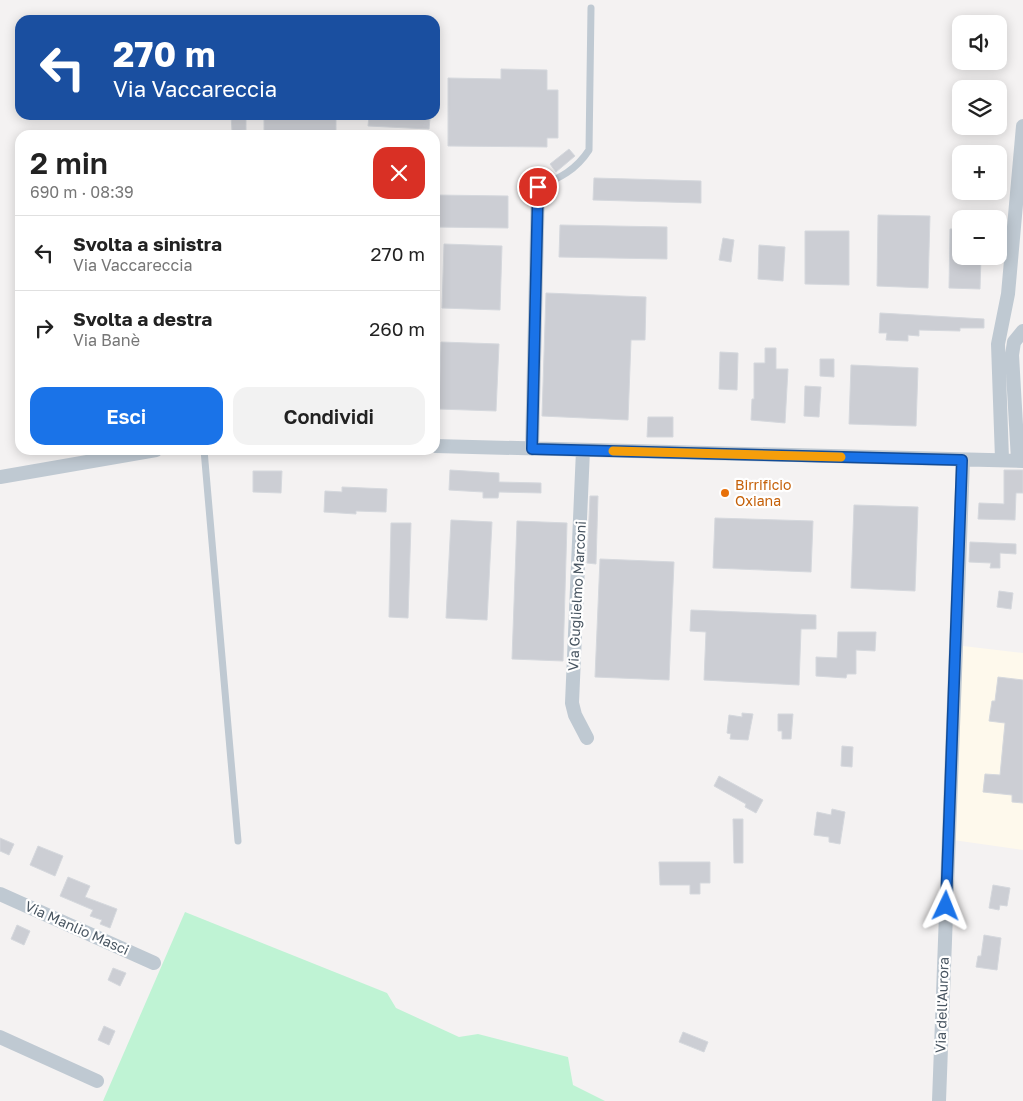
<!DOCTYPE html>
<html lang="it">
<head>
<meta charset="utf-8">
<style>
	:root { --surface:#fff; --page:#f2f2f2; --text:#222; --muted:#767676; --line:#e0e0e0; --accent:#1a73e8 }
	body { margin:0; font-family:"Golos Text",sans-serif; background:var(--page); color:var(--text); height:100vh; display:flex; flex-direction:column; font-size:19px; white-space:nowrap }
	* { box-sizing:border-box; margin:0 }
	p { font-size:16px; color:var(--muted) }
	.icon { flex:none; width:28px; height:28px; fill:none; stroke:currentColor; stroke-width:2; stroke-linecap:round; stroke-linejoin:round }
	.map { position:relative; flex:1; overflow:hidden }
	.drawer { position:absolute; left:15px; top:130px; width:425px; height:325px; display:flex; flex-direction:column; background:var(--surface); border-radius:15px; box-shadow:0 2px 12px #0003 }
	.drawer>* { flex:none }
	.banner { position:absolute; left:15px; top:15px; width:425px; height:105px; border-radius:15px; box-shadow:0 2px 12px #0003; background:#1a4fa0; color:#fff; overflow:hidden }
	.fabs { position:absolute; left:952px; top:15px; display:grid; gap:10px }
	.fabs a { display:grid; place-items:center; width:55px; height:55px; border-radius:10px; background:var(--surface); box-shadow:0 2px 12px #0003; font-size:25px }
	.pin { position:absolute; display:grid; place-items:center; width:42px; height:42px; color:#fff; margin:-21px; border:2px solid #fff; border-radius:50%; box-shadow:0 1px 5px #0007 }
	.me { position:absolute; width:55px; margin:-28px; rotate:2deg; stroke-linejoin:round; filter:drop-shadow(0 0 4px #0008) }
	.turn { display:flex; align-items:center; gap:18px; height:105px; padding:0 15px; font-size:22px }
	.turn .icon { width:65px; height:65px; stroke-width:2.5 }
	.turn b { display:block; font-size:35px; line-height:42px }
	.round { display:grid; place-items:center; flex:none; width:52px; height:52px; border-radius:15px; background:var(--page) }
	.overview { display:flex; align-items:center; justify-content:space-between; height:85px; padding:0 15px }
	h1 { font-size:30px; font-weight:600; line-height:38px }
	.cta { display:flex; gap:10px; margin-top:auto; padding:10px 15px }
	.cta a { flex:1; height:58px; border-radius:15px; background:var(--accent); color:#fff; font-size:20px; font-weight:600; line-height:58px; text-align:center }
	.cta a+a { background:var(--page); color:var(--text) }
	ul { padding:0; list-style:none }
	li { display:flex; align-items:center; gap:15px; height:75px; padding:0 15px; border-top:1px solid var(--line) }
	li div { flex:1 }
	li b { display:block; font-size:19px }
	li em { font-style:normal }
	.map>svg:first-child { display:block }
</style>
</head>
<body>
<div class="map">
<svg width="1023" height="1101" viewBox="0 0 1023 1101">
	<rect width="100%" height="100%" fill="#f4f2f2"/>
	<!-- commercial -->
	<path fill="#fef9ec" d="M963 646 1023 653V850L953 840Z"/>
	<!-- green -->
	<path fill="#bff3d4" d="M185 912 387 993 396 1008 459 1037 478 1034 568 1057 573 1085 605 1101H103Z"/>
	<!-- building -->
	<path fill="#ccced4" stroke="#d5d8dd" d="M501 69 547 70V90H558V138H547V147L448 146V78L501 79Z
		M231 115H246V130L232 131Z
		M264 115H336V135H264Z
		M369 116 430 119 429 129 368 126Z
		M569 149 575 156 556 172 550 164Z
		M594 178 701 181V203L593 200Z
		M435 195 508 196V228L435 227Z
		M878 215 930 216 928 288 877 286Z
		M560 225 667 227V259L559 257Z
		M950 229H961V256H981L980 289 949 288Z
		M805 231H849V285L805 284Z
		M723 238 734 240 731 262 719 260Z
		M444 244 502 246 500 310 442 308Z
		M759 245 785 247 783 281 758 279Z
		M546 293 646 297 645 340H631L628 420 542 416Z
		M880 313 984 319V328H960V331L919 330V336L908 335V341L886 340 887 333H879Z
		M441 342 499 344 496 411 439 409Z
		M765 348H776V369H788L785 423 751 420 752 399H754V363H765Z
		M720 352 738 353 737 390 719 389Z
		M820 359H834V377L820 376Z
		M851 365 918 368 916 426 849 424Z
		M805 386 821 387 819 417 804 416Z
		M648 417H673V437H647Z
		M450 470 499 473V482L541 483V493L499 492 498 498H483V492L449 490Z
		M1004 470H1023V493H1016L1015 520 978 519 979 503 1004 504Z
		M253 471H282L281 493 253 492Z
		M342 487 387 489 386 512 356 511V514L324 512 325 491 342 492Z
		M590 496H598L596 564 587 563Z
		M854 505 918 507 915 591 851 588Z
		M715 518 813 521 811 572 713 568Z
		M451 520 492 522 487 620 446 618Z
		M517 521 567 523 563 661 512 659Z
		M391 523H411L408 618 389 617Z
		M970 542 1016 544V554L1000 553V568H990L991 563 969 562Z
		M600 559 674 562 669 680 595 677Z
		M999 591 1013 593 1011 609 997 607Z
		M691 610 816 615V629H801L799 685 704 680 706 632 690 631Z
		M838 632H876L875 651 856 650V674H847L846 678 816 676V657L837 658Z
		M998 677 1023 680V803L1012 802V795L983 792 985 774 1000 775 1005 723 989 721 992 701H995Z
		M742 713 753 714 748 740 730 739 731 734 727 733 729 715 742 717Z
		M778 714H793L791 739H782V731H778Z
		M842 746 853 747 852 767 841 766Z
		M719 776 763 800 756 813 745 807 746 804 714 786Z
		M832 809 845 812 840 844 829 842V837L814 835 817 812 831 815Z
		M733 819H743V863H734Z
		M0 838 14 844 9 855 0 851Z
		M38 846 63 856 55 876 30 865Z
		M659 862H710V883H700V894H690V885H660Z
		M68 877 90 886 85 897 117 909 110 928 100 924 102 920 90 916 93 910 60 896Z
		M993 885 1010 888 1007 906 1000 905 999 910 989 908Z
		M17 925 30 931 24 945 11 939Z
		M984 935 1001 938 997 970 976 967 978 956H981Z
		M113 968 126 973 120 986 108 980Z
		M104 1026 115 1031 109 1045 98 1040Z
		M683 1032 708 1042 704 1052 679 1042Z"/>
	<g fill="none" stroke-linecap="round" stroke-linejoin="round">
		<!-- service -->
		<path stroke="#bfc9d2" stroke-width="7" d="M538 187C560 178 576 170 589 150L591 8
			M204 450 238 841"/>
		<!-- minor -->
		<path stroke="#bfc9d2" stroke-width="14" d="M435 446 1023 461
			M532 449 538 187
			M583 450 572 703 575 715 587 738
			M1002 459 998 344 1008 294 1023 126
			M1018 460 1012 355 1014 342 1023 331
			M0 477 156 450
			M0 894 154 963
			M0 1037 97 1081
			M939 1101 963 460"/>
	</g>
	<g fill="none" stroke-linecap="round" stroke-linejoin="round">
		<!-- route casing -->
		<g stroke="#114b97" stroke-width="12">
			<path id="route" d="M538 187 532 449 962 460 946 906"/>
		</g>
		<!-- route -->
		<use href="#route" stroke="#1a73e8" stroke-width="9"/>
		<!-- slow -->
		<path stroke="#f59e0b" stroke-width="9" d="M613 451 841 457"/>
	</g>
	<!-- markers -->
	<circle fill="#e8710a" stroke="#fff" stroke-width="2" cx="725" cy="493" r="5"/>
	<g text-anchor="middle" stroke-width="4.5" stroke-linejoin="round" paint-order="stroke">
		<!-- food labels -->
		<g font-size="14" fill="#c56008" stroke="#fff" text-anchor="start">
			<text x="735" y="490">Birrificio<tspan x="735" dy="16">Oxiana</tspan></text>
		</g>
		<!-- street labels -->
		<g font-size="14" fill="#485561" stroke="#fff">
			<text transform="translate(577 596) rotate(-87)" y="5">Via Guglielmo Marconi</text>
			<text transform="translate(77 928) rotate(24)" y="5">Via Manlio Masci</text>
			<text transform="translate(942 1005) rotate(-88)" y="5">Via dell'Aurora</text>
		</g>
	</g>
</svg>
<div class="fabs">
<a><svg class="icon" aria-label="sound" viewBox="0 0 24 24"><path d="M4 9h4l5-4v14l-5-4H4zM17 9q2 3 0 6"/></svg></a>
<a><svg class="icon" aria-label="layers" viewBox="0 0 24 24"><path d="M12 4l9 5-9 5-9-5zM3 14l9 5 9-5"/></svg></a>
<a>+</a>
<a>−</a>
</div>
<div class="pin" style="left:538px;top:187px;background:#d93025"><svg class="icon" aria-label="arrive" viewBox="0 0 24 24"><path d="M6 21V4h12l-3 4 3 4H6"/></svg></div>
<svg class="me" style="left:946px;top:906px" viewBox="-20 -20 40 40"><path d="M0-17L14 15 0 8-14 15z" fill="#1a73e8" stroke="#fff" stroke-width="4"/></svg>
<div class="banner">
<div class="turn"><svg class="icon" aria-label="left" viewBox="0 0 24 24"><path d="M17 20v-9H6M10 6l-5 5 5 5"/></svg><div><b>270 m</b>Via Vaccareccia</div></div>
</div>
<section class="drawer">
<div class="overview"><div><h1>2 min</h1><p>690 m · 08:39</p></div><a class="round" style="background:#d93025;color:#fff"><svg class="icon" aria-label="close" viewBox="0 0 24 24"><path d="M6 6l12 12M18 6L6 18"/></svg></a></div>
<ul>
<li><svg class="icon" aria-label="left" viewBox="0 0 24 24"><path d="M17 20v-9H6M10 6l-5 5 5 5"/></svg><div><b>Svolta a sinistra</b><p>Via Vaccareccia</p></div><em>270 m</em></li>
<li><svg class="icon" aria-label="right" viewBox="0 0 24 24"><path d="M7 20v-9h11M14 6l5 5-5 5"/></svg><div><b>Svolta a destra</b><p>Via Banè</p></div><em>260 m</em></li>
</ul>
<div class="cta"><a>Esci</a><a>Condividi</a></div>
</section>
</div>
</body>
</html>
